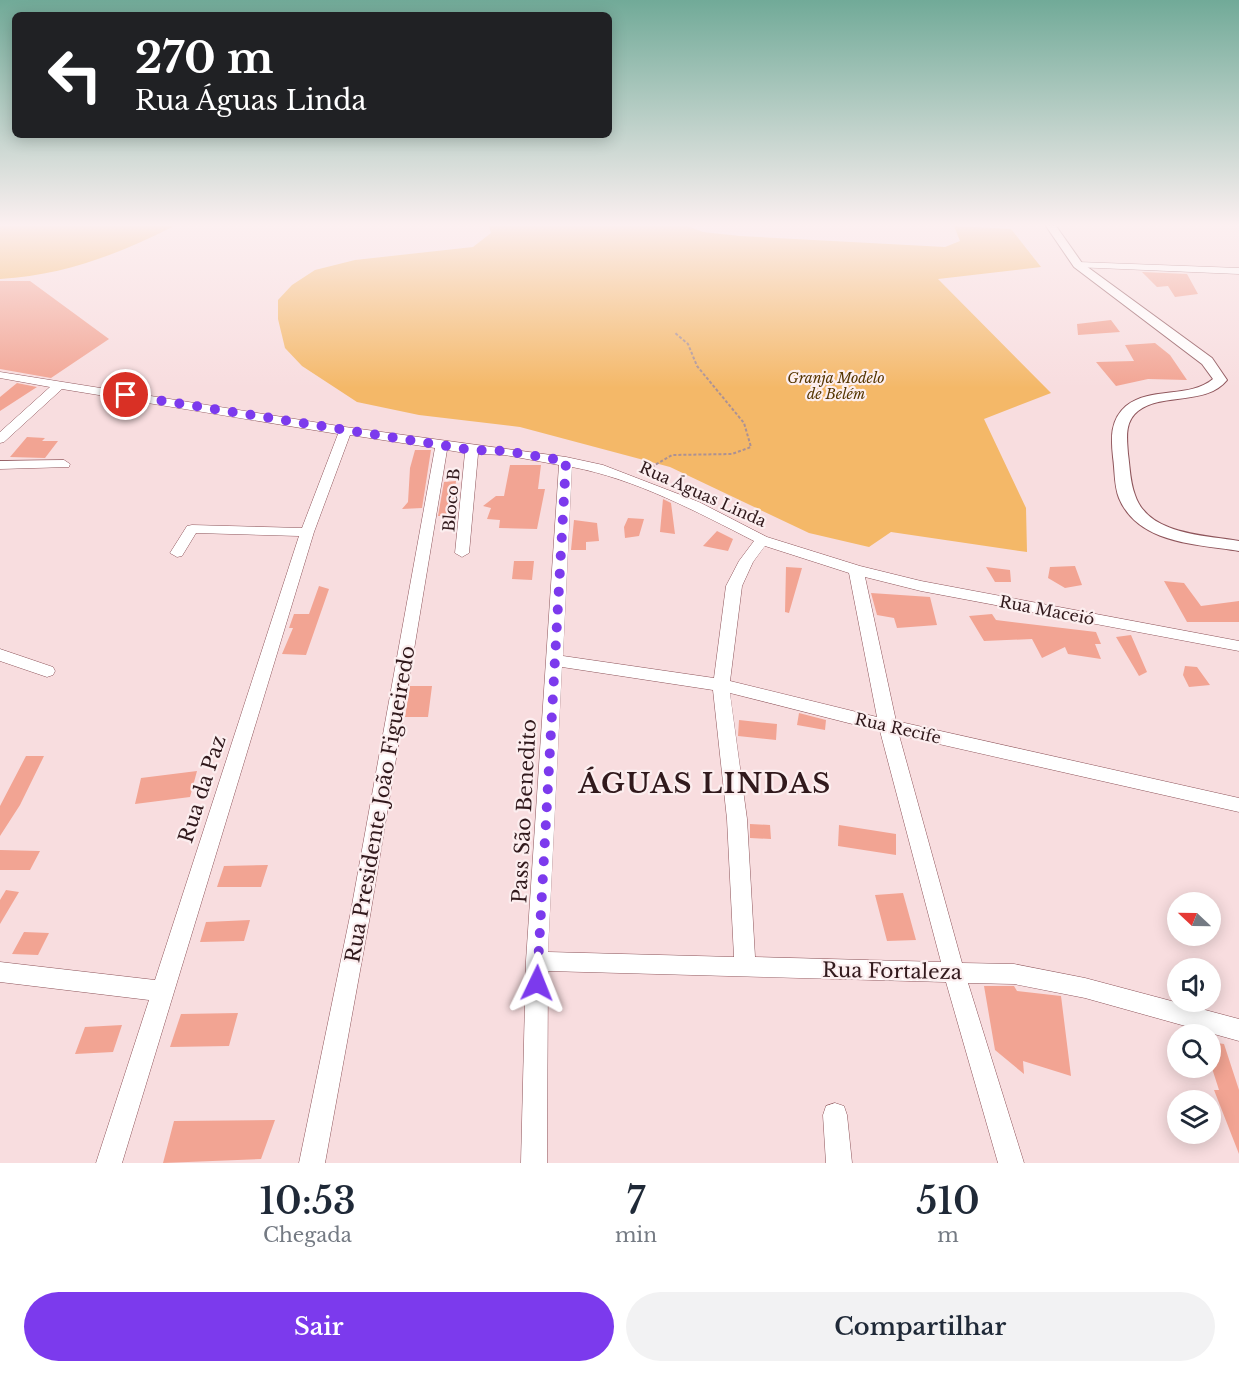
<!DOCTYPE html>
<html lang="pt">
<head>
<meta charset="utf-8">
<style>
	:root { --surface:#fff; --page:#f2f2f3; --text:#1f2937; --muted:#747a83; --accent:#7c3aed }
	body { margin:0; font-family:"Libre Baskerville",serif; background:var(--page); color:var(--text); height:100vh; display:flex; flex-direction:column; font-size:22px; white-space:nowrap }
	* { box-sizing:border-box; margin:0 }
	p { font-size:20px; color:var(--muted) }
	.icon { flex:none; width:33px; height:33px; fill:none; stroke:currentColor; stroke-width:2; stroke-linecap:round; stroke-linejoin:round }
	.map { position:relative; height:1163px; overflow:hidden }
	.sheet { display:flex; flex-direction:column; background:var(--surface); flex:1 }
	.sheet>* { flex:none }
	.hud { position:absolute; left:12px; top:12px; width:600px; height:126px; border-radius:9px; box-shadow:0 3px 15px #0003; background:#202124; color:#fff; overflow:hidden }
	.needle { width:39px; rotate:292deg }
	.fabs { position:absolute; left:1167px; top:892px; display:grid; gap:12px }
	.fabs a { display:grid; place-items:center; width:54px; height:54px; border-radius:50%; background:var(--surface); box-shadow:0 3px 15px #0003; font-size:30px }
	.pin { position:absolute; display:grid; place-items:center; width:51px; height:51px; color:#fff; margin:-26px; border:3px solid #fff; border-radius:50%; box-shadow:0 2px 6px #0007 }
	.me { position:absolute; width:66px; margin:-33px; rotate:2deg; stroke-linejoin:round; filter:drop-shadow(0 0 4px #0008) }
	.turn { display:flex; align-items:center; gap:21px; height:126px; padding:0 24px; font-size:27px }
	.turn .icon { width:78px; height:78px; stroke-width:2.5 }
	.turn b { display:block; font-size:42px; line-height:51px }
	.eta { display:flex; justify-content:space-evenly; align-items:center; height:102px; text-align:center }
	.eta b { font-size:36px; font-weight:600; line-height:42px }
	.cta { display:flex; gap:12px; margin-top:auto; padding:12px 24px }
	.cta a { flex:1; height:69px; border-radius:36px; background:var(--accent); color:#fff; font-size:24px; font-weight:600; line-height:69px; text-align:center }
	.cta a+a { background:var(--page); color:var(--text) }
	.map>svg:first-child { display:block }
</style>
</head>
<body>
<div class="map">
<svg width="1239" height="1163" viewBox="0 0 1239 1163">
	<rect width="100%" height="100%" fill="#f8dddf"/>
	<!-- green -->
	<path fill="#f4b868" d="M0 226H174C117 255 64 275 0 279Z
		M489 226H687L703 232 740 236 945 247 960 241 954 226 1011 229 1041 267 938 279 1051 393 984 419 1026 508 1027 552 891 532 869 547 809 533 670 467 520 427 419 415 357 402 302 366 285 348 278 319V300L292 285 315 270 355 260 473 247 491 233Z"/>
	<!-- building -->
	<path fill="#f2a493" d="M1142 272 1187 274 1198 294 1175 297 1168 286 1157 287Z
		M0 281H30L109 339 51 378 0 369Z
		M1111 320 1120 332 1078 335 1077 324Z
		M1155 343 1170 355 1187 380 1148 379 1116 386 1096 362 1134 361 1125 345Z
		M17 383 37 387 0 411V397Z
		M27 437 45 438 42 441H58L45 458 10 457Z
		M415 450H431L422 508 402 509 408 502 410 468Z
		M510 465H541L538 489H545L537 529 499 528 500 520 487 519 491 508 483 506 496 496H504Z
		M456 481 451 516H438L444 482Z
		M663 499 671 503 675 534 660 532Z
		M628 518 644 519 639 536 625 538 624 527Z
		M574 520 597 523 599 541 586 542V550H571Z
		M717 531 733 539 728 551 703 546Z
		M514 561H534L532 580 512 579Z
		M1075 566 1082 585 1065 588 1048 578 1050 567Z
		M786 567 802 568 789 613 785 612Z
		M986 567 1010 570 1011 582H995Z
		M1164 581 1184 583 1201 606 1239 601V622H1187Z
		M319 586 329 589 306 655 282 654 293 628H289L294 614H309Z
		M871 593 930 597 937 625 897 628 894 618 877 615Z
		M992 614 996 620 1096 632 1101 644H1095L1101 659 1068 654 1065 647 1042 658 1032 639 984 641 969 616Z
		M1131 635 1147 672 1139 676 1116 637Z
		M1185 666 1197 667 1210 685 1189 687 1183 675Z
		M410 686H432L428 717H405Z
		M799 713 826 720 825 730 797 725Z
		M739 720 777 724 776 740 738 736Z
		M26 756H44L20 805 0 836V806Z
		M197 771 190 797 135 804 141 778Z
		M750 824 770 825 771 839 750 838Z
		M839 825 896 834V855L838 846Z
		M0 850 40 851 30 870H0Z
		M268 865 261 887H217L224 866Z
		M6 890 19 892 0 924V900Z
		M903 893 916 940 887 941 875 895Z
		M250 920 244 941 200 942 206 922Z
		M24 932 49 933 38 955 12 954Z
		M984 986H1014L1017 991 1061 996 1071 1076 1023 1061 1024 1074 995 1050Z
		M238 1013 229 1046 170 1047 181 1014Z
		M122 1025 113 1052 75 1054 85 1027Z
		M1210 1042 1224 1044 1239 1090V1154L1214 1090H1219L1210 1062Z
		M275 1120 261 1159 163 1163 174 1121Z"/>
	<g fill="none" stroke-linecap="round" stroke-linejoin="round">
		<!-- minor casing -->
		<g stroke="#8e555b" stroke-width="1">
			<path id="minor" d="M1078 262 1239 268V274L1075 267 1073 265Z
				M0 372 345 427 566 457 603 465 699 502 767 537 860 566 921 581 1239 641V651L921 591 865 577 896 721 1239 798V812L899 735 962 963 1014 964 1085 978 1239 1019V1041L1085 998 1014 984 968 983 1024 1163H998L946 982 548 971 547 1163H521L526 961 559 465 505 455 478 454 469 553 462 557 455 553 465 453 447 450 370 916 325 1163H299L350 916 435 448 350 435 314 532 122 1163H96L149 1000 0 982V962L155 980 299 536 196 533 182 556 177 557 170 553 187 526 192 525 302 528 338 434 62 389 4 442 0 443V432L50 387 0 378ZM572 467C636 479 697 512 754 541L739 561 726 586 714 678 563 656ZM765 546 849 573 877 717 730 681 742 586 753 562ZM562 667 713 690 727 819 734 957 548 952ZM730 693 880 731 941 962 755 957 747 819Z
				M64 460 70 464 69 467 0 469V461Z
				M0 649 53 667 55 671 53 675 47 677 0 661Z
				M835 1103 844 1106 847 1115 852 1163H826L823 1115 826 1106Z"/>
		</g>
		<!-- tertiary casing -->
		<g stroke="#8e555b" stroke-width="2">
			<path id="tertiary" d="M1046 226H1056L1082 263 1212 358 1227 380C1206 406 1163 392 1138 411 1124 422 1127 439 1128 454 1130 468 1130 482 1135 495 1148 535 1205 535 1239 541V551C1197 544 1138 544 1119 498 1114 486 1115 470 1113 457 1111 438 1110 420 1126 406 1151 386 1189 399 1213 379L1202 364 1074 267Z"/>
		</g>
		<!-- path -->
		<path stroke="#ab9194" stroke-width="2" stroke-dasharray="3 2" stroke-linecap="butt" d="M643 472 672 455 732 454 751 447 744 423 697 366 688 344 674 332"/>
		<!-- minor -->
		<use href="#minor" fill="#fff" fill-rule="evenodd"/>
		<!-- tertiary -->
		<use href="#tertiary" fill="#fff" fill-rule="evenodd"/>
	</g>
	<!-- sky -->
	<linearGradient id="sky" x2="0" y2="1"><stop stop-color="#71aa98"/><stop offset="0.58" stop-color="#fcf0f1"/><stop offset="1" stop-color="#fcf0f1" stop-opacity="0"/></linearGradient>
	<rect width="1239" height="388" fill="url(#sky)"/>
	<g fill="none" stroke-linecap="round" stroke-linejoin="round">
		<!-- route -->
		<path stroke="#7c3aed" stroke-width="10" stroke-dasharray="0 18" d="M126 395 472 450 505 451 566 461 537 983"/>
	</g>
	<g text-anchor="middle" stroke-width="4.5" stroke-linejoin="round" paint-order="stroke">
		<!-- far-park labels -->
		<g font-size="14" font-style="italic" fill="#553500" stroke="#fceeef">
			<text x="836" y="383">Granja Modelo<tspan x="836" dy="16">de Belém</tspan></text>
		</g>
		<!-- street labels -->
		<g font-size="16" fill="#31191c" stroke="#fceeef">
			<text transform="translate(703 494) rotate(24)" y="6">Rua Águas Linda</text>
			<text transform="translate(451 500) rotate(-85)" y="6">Bloco B</text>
			<text transform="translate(1047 610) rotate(11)" y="6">Rua Maceió</text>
			<text transform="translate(898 728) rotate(13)" y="6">Rua Recife</text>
		</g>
		<!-- near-street labels -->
		<g font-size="20" fill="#31191c" stroke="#fceeef">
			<text transform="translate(202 789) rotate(-72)" y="7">Rua da Paz</text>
			<text transform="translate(380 804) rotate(-80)" y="7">Rua Presidente João Figueiredo</text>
			<text transform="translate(524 811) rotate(-87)" y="7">Pass São Benedito</text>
			<text transform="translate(892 971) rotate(1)" y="7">Rua Fortaleza</text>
		</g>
		<!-- near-district labels -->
		<g font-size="27" font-weight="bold" letter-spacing="1.5" fill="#31191c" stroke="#fceeef">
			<text x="705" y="793">ÁGUAS LINDAS</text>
		</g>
	</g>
</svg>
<div class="fabs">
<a><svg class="needle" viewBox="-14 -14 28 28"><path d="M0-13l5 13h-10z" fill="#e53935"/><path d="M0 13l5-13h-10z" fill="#747a83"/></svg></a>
<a><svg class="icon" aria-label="sound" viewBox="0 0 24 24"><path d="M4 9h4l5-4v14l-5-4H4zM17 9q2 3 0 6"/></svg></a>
<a><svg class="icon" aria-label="search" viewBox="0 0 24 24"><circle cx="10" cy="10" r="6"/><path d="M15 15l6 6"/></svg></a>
<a><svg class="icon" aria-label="layers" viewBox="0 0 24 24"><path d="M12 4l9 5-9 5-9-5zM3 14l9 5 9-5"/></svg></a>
</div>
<div class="pin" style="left:126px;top:395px;background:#d93025"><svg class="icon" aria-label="arrive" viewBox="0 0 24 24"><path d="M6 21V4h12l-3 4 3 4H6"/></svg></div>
<svg class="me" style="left:537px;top:983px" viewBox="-20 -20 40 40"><path d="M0-17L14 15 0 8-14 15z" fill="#7c3aed" stroke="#fff" stroke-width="4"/></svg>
<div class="hud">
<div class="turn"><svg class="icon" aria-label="left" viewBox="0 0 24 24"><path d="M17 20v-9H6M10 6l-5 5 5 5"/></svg><div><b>270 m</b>Rua Águas Linda</div></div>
</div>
</div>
<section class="sheet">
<div class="eta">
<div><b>10:53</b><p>Chegada</p></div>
<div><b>7</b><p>min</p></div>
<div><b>510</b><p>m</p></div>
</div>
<div class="cta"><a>Sair</a><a>Compartilhar</a></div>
</section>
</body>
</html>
